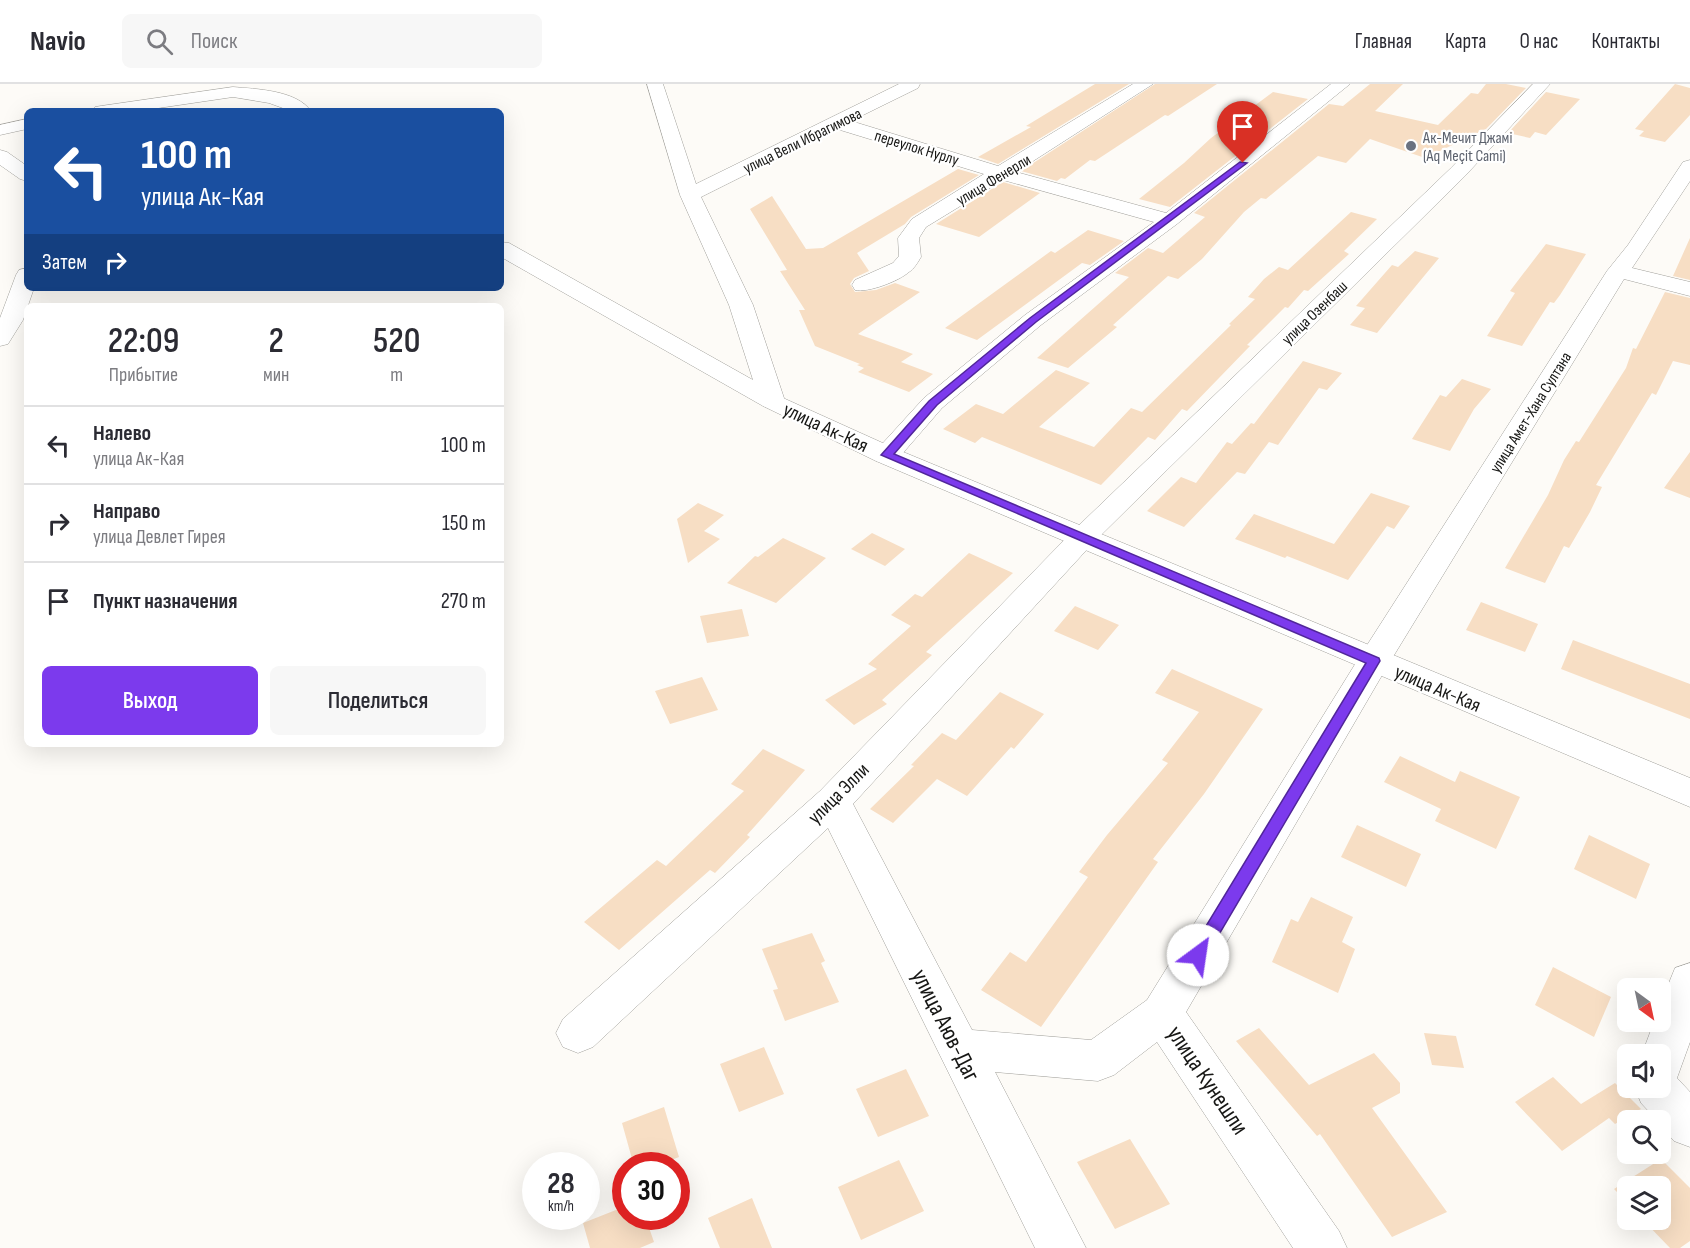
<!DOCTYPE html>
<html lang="ru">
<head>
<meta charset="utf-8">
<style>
	:root { --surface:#fff; --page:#f7f7f7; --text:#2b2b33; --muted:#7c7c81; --line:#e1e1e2; --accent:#7c3aed }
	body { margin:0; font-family:"Sofia Sans Condensed",sans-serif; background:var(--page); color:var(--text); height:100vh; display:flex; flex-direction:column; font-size:22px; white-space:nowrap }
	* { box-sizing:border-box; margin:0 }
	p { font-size:20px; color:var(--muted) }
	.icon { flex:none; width:33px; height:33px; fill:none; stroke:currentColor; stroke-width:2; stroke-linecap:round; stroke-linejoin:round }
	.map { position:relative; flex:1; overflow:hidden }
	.sheet { position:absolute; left:24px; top:219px; width:480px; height:444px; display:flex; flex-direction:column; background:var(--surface); border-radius:9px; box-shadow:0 6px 24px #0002 }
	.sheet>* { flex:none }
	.guide { position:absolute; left:24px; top:24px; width:480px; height:183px; border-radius:9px; box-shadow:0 6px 24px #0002; background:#1a4fa0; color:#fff; overflow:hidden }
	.needle { width:39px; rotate:147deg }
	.tools { position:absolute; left:1617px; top:894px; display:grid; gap:12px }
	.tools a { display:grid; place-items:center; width:54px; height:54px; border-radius:9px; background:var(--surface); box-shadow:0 6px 24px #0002; font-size:30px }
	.speed { position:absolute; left:522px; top:1068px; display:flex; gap:12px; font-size:30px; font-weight:700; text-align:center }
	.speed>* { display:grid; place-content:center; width:78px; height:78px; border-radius:50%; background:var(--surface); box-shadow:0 6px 24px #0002; line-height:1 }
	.speed small { font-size:15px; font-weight:400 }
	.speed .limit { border:9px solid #d22; background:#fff; color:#111 }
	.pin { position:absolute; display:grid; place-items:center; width:51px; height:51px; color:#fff; margin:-62px -26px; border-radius:50% 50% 50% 0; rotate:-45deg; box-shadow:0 0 6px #0007 }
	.pin .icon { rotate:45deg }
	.me { position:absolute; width:66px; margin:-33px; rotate:31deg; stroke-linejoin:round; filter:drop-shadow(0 0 4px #0008) }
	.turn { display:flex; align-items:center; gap:21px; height:126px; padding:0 18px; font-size:27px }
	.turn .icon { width:78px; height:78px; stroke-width:2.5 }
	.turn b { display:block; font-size:42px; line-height:51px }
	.then { display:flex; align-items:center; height:57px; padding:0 18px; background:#0003; gap:12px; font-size:22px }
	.eta { display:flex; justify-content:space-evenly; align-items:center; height:102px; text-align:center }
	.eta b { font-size:36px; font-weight:600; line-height:42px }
	.button { display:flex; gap:12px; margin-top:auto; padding:12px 18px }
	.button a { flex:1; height:69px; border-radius:9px; background:var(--accent); color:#fff; font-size:24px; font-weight:600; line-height:69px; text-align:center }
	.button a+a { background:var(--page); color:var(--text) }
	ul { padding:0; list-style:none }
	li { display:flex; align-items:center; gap:18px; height:78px; padding:0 18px; border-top:2px solid var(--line) }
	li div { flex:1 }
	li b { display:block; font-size:22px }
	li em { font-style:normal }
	header { display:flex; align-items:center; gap:36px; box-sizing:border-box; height:84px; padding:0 30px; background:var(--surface); border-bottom:2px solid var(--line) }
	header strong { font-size:28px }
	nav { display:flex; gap:33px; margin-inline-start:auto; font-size:21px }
	.search { width:420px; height:54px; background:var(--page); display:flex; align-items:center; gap:15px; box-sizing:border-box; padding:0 21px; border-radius:9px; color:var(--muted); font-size:22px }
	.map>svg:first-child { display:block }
</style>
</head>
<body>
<header>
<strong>Navio</strong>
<div class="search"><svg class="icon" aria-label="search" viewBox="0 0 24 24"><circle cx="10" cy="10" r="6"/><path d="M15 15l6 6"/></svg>Поиск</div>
<nav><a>Главная</a><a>Карта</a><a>О нас</a><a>Контакты</a></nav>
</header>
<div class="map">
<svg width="1690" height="1164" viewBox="0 0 1690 1164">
	<rect width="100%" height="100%" fill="#fdfbf7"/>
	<!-- building -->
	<path fill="#f7dec4" d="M1095 0H1129L998 80 978 73 1031 43 1026 42Z
		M1155 0H1217L1168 32 1165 31 1095 77 1090 76 1065 95 1061 94 1057 97 1021 87Z
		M1370 0H1403L1375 27 1438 41 1471 9 1478 10 1486 0H1506L1526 4 1486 45 1425 74 1370 55 1346 79 1318 72 1266 115 1261 114 1244 128 1202 175 1178 195 1168 192 1113 241 1117 243 1068 284 1037 274 1129 193 1115 189 1148 164 1163 169 1205 133 1194 129 1329 20 1343 22Z
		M1675 0 1690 4V31L1665 58 1639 52 1644 47 1635 45Z
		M1273 8 1308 15 1170 123 1139 115 1184 79 1211 54Z
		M1546 8 1580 15 1546 51 1535 48 1530 54 1508 49Z
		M958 85 979 91 911 133 905 140 857 169 869 187 854 194 850 200 855 208 876 206 895 199 920 208 858 250 913 270 901 278 933 290 909 308 858 288 864 284 857 281 860 280 815 262 799 226H805L780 187 787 186 750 125 772 112 806 165 823 164Z
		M1003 98 1040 109 979 153 936 140Z
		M1351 128 1377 135 1344 167 1349 170 1308 207 1304 206 1288 224 1285 223 1247 261 1250 262 1187 327 1182 325 1155 356 1148 353 1101 401 982 353 975 359 943 345 976 320 1003 330 1056 286 1090 299 1039 343 1094 363 1131 324 1142 328 1231 241 1229 240 1255 215 1248 213 1264 195 1279 183 1288 186Z
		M1088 146 1124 157 1090 181 1082 179 977 256 945 244 1051 167 1055 169Z
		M1690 154V196L1673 192Z
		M1546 160 1586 170 1560 211 1554 219 1550 218 1522 262 1487 252 1515 209 1510 207Z
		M1415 167 1439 174 1377 249 1350 241 1365 224 1356 222 1392 181 1398 183Z
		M1665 208 1690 214V281L1673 277 1656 311 1652 309 1596 401 1602 403 1590 428 1569 464 1564 462 1545 499 1505 484 1548 411 1564 376 1576 357 1579 358 1626 284 1633 264 1636 265Z
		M1303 277 1342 289 1327 306 1319 304 1278 361 1269 358 1245 390 1237 388 1184 443 1147 427 1181 393 1196 399 1227 358 1232 360 1251 339 1254 340Z
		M1462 295 1491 305 1474 325 1450 367 1412 355 1440 311 1446 313Z
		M1690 368V414L1664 404Z
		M1371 409 1410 422 1394 445 1387 442 1348 496 1287 472 1285 474 1235 455 1254 430 1334 460Z
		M698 419 724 431 704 447 720 455 688 479 677 435Z
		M872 449 905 465 885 482 851 465Z
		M783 454 826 474 776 519 727 499 755 472 758 473Z
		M969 469 1013 489 926 568 932 571 882 616 887 620 854 641 825 616 877 585 868 580 911 542 891 531 915 510 922 513Z
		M1481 518 1538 540 1525 568 1466 546Z
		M1075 522 1119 541 1098 566 1054 547Z
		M742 525 749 552 707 559 700 532Z
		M1573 556 1690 600V635L1561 585Z
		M1172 585 1263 625 1204 710 1153 775 1158 778 1041 943 981 906 1010 868 1026 878 1088 793 1079 788 1107 751 1168 679 1162 676 1199 628 1155 609Z
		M702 593 718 626 670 640 655 607Z
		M1000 608 1044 630 1014 665 1011 663 967 712 937 695 893 739 870 725 914 682 911 681 942 649 956 656Z
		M763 665 805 686 747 751 750 753 715 789 710 786 619 866 584 838 657 776 666 782 744 707 731 700Z
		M1400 672 1455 698 1460 687 1520 713 1496 765 1435 737 1441 725 1384 698Z
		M1357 741 1421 770 1406 803 1341 773Z
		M1589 751 1650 780 1636 815 1574 785Z
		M1311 813 1353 833 1342 858 1355 865 1338 909 1272 878 1291 835 1298 838Z
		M812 849 825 877 821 879 839 918 785 937 773 906 778 905 762 865Z
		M1553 883 1611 913 1594 953 1535 921Z
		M1259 944 1309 1001 1374 969 1400 999V1009L1372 1024 1447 1128 1392 1153 1320 1050 1317 1052 1236 957Z
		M1424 949 1456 952 1464 984 1432 981Z
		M764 963 784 1010 739 1028 720 980Z
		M906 985 929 1032 878 1053 856 1005Z
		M1553 993 1581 1020 1615 999 1641 1025 1615 1040 1609 1034 1562 1067 1515 1018Z
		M664 1023 679 1073 656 1082H634L622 1039Z
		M1130 1055 1170 1120 1115 1145 1077 1078Z
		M1661 1075 1690 1104V1157L1680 1164H1670L1643 1136H1660V1102H1628V1119L1614 1105Z
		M899 1076 924 1127 861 1156 838 1103Z
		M752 1114 772 1164H720L708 1134Z
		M626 1122V1132H645L654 1158 640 1164H590L583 1139Z"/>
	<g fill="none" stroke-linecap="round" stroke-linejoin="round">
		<!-- minor casing -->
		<g stroke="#a1a09b" stroke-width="1">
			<path id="minor" d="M647 0H663L696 100 899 0H920L918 4 851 37 998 82 1133 0H1153L1016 88 1166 129 1331 0H1350L1177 140 1041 241 942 324 896 377 886 379 876 377 872 371 924 314 1025 231 1154 138 1003 96 926 143 919 154 921 173C918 178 914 185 909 188 899 197 868 209 855 206L852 201 855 196 893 179 899 172 898 154 912 135 984 90 837 45 701 113 753 221 785 317 781 322 772 325 763 322 501 173V158L509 159 753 296 729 221 680 111Z
				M1533 0H1550L1465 92 1093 459 853 720 972 946 1091 956 1147 916 1362 569 1607 187 1628 161 1683 78 1690 76V97L1632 184 1690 198V212L1624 195 1388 581 1186 928 1339 1147 1347 1164H1293L1157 958 1114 991 1098 997 995 988 1086 1164H1035L828 744 593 963 578 969 563 963 556 949 563 935 820 707 1073 447 1451 84Z
				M233 3C256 5 296 6 311 27H291L269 19 233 13 138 27H92L95 23 101 22Z
				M27 35V45L0 51V41Z
				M0 66 7 68 27 82V97L20 95 0 81Z
				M27 184V204H34L23 236 8 260 0 262V234L16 191 19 186Z
				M1690 879V958L1677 994 1690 1008V1063L1674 1057 1660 1041V1036H1657L1641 1019 1635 1004H1660V970H1642L1654 938H1660V921L1675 884Z"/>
		</g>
		<!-- major casing -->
		<g stroke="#a1a09b" stroke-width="1">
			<path id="major" d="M772 309 896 365 1690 694V723L876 377 763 322 759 317 763 312Z"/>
		</g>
		<!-- minor -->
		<use href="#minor" fill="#fff" fill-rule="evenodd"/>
		<!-- major -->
		<use href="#major" fill="#fff" fill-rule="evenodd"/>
	</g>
	<!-- route -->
	<path fill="#7c3aed" stroke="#51269a" stroke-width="1.5" d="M1240 78 1247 79 1036 238 937 321 894 370 1379 574 1380 577 1204 876 1198 878 1192 876 1189 871 1192 865 1366 579 881 371 929 317 1030 234Z"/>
	<!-- markers -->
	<circle fill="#6b7280" stroke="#fff" stroke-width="2" cx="1411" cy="62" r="6"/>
	<g text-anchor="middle" stroke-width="4.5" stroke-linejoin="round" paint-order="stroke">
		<!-- far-worship labels -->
		<g font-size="16" fill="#5b616d" stroke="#fff" text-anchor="start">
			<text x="1423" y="59">Ак-Мечит Джамі<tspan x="1423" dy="18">(Aq Meçit Cami)</tspan></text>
		</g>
		<!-- far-street labels -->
		<g font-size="16" fill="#171715" stroke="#fff">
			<text transform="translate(802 56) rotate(-26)" y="6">улица Вели Ибрагимова</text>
			<text transform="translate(917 63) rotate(17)" y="6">переулок Нурлу</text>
			<text transform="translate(993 95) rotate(-31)" y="6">улица Фенерли</text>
			<text transform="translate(1314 228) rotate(-44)" y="6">улица Озенбаш</text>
			<text transform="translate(1530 328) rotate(-58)" y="6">улица Амет-Хана Султана</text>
		</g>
		<!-- street labels -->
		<g font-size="20" fill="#171715" stroke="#fff">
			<text transform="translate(826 343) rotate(25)" y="7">улица Ак-Кая</text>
			<text transform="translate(1438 604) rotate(23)" y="7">улица Ак-Кая</text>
			<text transform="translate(838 709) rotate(-45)" y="7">улица Элли</text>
		</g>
		<!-- near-street labels -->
		<g font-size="24" fill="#171715" stroke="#fff">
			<text transform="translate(946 941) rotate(63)" y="8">улица Аюв-Даг</text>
			<text transform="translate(1208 996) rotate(56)" y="8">улица Кунешли</text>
		</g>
	</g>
</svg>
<div class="tools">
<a><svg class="needle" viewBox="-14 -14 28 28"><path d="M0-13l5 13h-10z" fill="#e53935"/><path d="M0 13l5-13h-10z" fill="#7c7c81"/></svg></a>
<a><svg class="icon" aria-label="sound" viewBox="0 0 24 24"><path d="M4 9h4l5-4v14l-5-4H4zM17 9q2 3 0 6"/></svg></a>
<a><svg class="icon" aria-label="search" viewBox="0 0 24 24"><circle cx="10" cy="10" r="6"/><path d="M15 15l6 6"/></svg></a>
<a><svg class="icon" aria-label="layers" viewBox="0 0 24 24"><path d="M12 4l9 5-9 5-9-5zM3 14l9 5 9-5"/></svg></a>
</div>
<div class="speed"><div>28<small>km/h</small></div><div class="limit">30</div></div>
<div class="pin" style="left:1243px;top:79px;background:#d93025"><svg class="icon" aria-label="arrive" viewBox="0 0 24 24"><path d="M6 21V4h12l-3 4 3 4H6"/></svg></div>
<svg class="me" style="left:1198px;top:871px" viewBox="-20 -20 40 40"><circle r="19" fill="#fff"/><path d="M0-13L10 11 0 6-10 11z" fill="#7c3aed"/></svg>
<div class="guide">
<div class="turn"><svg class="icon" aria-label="left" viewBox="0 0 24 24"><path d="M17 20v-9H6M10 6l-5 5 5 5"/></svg><div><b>100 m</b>улица Ак-Кая</div></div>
<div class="then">Затем<svg class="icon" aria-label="right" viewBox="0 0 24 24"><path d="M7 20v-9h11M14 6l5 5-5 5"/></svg></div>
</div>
<section class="sheet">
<div class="eta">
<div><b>22:09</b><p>Прибытие</p></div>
<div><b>2</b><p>мин</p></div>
<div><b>520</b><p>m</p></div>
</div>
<ul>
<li><svg class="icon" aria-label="left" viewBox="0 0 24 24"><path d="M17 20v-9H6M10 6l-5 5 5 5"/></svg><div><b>Налево</b><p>улица Ак-Кая</p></div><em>100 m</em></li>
<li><svg class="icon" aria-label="right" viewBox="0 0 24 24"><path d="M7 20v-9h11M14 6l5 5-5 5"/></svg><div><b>Направо</b><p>улица Девлет Гирея</p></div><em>150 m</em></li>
<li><svg class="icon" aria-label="arrive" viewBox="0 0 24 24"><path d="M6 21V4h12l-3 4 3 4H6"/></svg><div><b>Пункт назначения</b></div><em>270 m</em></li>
</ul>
<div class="button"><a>Выход</a><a>Поделиться</a></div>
</section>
</div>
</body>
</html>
